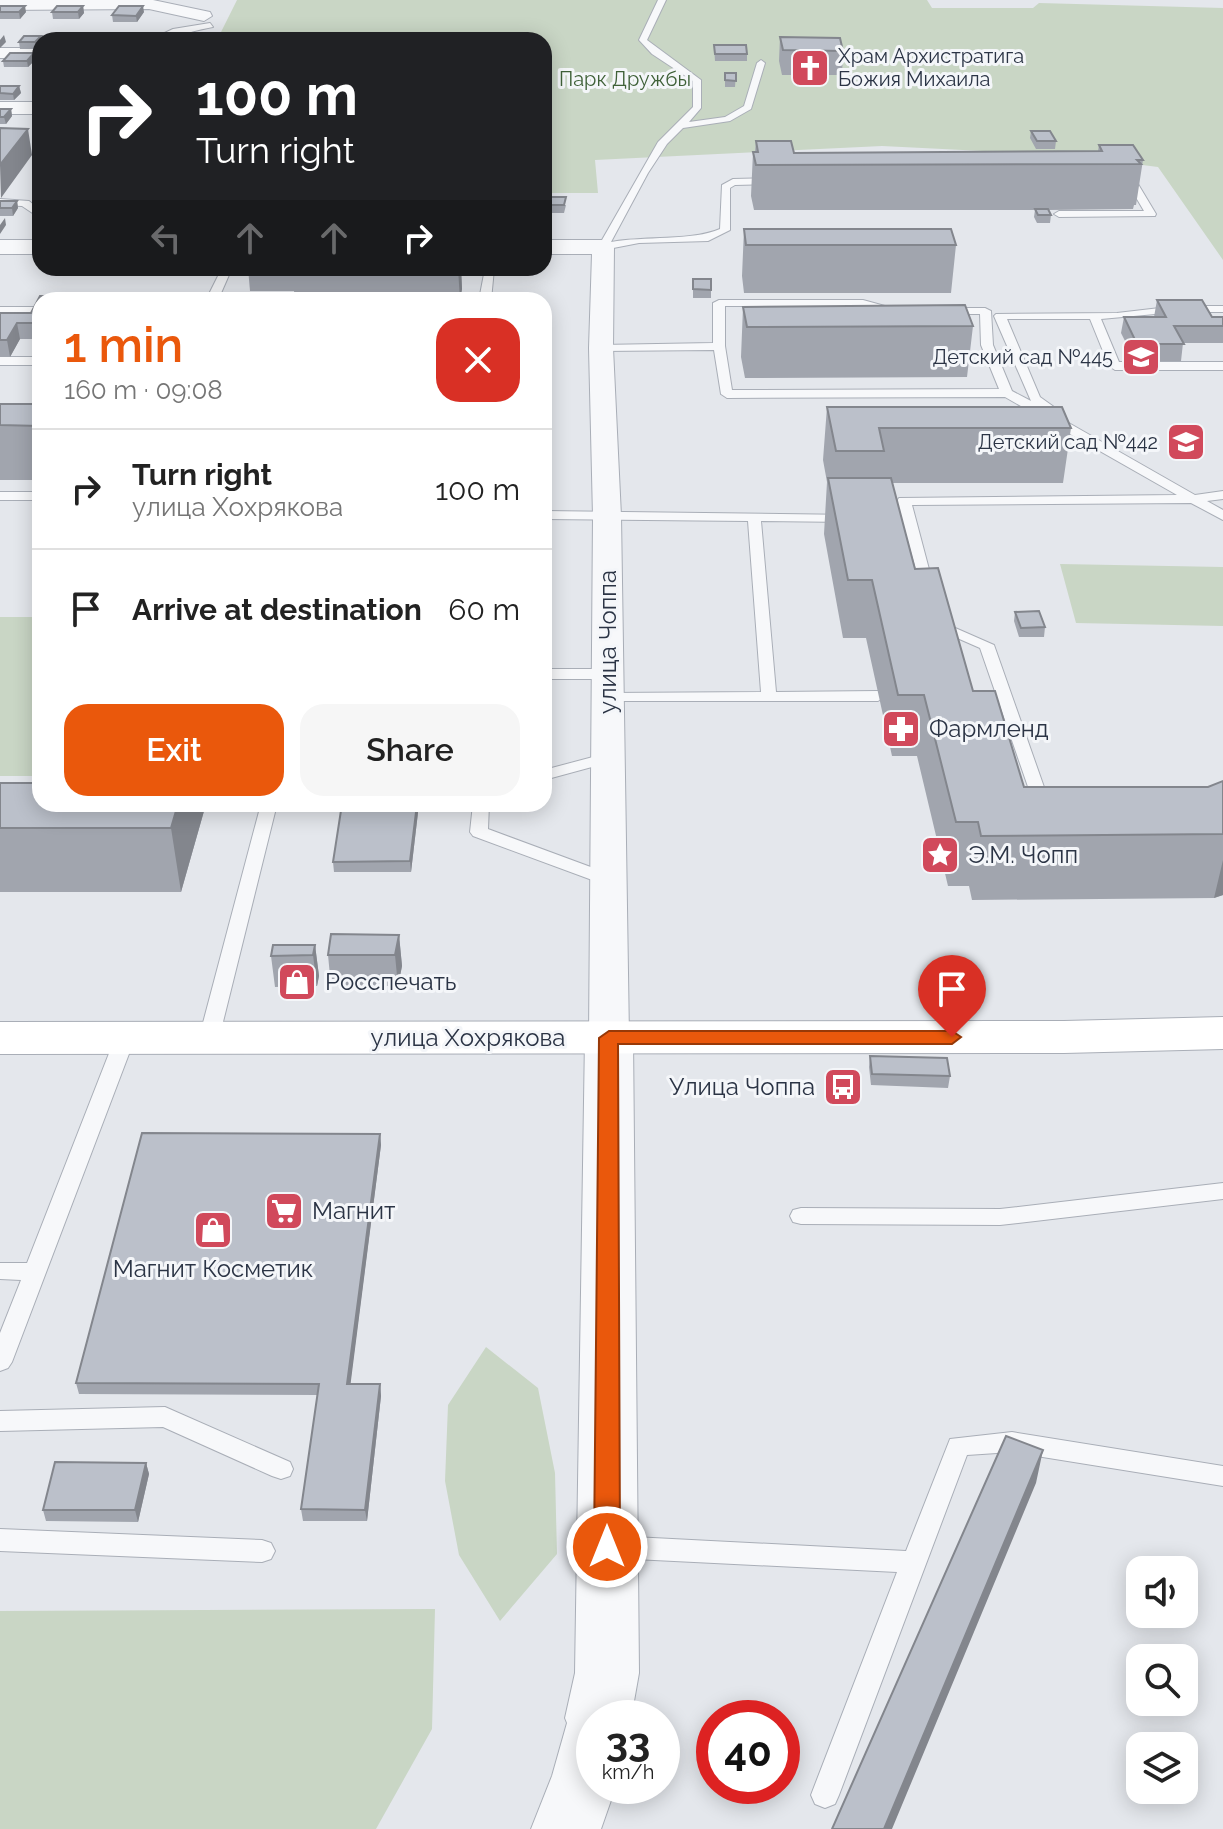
<!DOCTYPE html>
<html lang="en">
<head>
<meta charset="utf-8">
<style>
	:root { --surface:#fff; --page:#f6f6f6; --text:#222; --muted:#767676; --line:#e0e0e0; --accent:#ea580c }
	body { margin:0; font-family:Raleway,sans-serif; background:var(--page); color:var(--text); height:100vh; display:flex; flex-direction:column; font-size:30px; white-space:nowrap }
	* { box-sizing:border-box; margin:0 }
	p { font-size:26px; color:var(--muted) }
	.icon { flex:none; width:44px; height:44px; fill:none; stroke:currentColor; stroke-width:2; stroke-linecap:round; stroke-linejoin:round }
	.map { position:relative; flex:1; overflow:hidden }
	.side { position:absolute; left:32px; top:292px; width:520px; height:520px; display:flex; flex-direction:column; background:var(--surface); border-radius:24px; box-shadow:0 4px 20px #0003 }
	.side>* { flex:none }
	.hud { position:absolute; left:32px; top:32px; width:520px; height:244px; border-radius:24px; box-shadow:0 4px 20px #0003; background:#202124; color:#fff; overflow:hidden }
	.buttons { position:absolute; left:1126px; top:1556px; display:grid; gap:16px }
	.buttons a { display:grid; place-items:center; width:72px; height:72px; border-radius:16px; background:var(--surface); box-shadow:0 4px 20px #0003; font-size:40px }
	.speed { position:absolute; left:576px; top:1700px; display:flex; gap:16px; font-size:40px; font-weight:700; text-align:center }
	.speed>* { display:grid; place-content:center; width:104px; height:104px; border-radius:50%; background:var(--surface); box-shadow:0 4px 20px #0003; line-height:1 }
	.speed small { font-size:20px; font-weight:400 }
	.speed .limit { border:12px solid #d22; background:#fff; color:#111 }
	.pin { position:absolute; display:grid; place-items:center; width:68px; height:68px; color:#fff; margin:-82px -34px; border-radius:50% 50% 50% 0; rotate:-45deg; box-shadow:0 0 8px #0007 }
	.pin .icon { rotate:45deg }
	.me { position:absolute; width:88px; margin:-44px; rotate:0deg; stroke-linejoin:round; filter:drop-shadow(0 0 6px #0008) }
	.turn { display:flex; align-items:center; gap:28px; height:168px; padding:0 32px; font-size:36px }
	.turn .icon { width:104px; height:104px; stroke-width:2.5 }
	.turn b { display:block; font-size:56px; line-height:68px }
	.lanes { display:flex; align-items:center; height:76px; padding:0 32px; background:#0003; justify-content:center; gap:40px; direction:ltr }
	.lanes .off { opacity:.35 }
	.round { display:grid; place-items:center; flex:none; width:84px; height:84px; border-radius:24px; background:var(--page) }
	.head { display:flex; align-items:center; justify-content:space-between; height:136px; padding:0 32px }
	h1 { font-size:48px; font-weight:600; line-height:60px; color:var(--accent) }
	.cta { display:flex; gap:16px; margin-top:auto; padding:16px 32px }
	.cta a { flex:1; height:92px; border-radius:24px; background:var(--accent); color:#fff; font-size:32px; font-weight:600; line-height:92px; text-align:center }
	.cta a+a { background:var(--page); color:var(--text) }
	ul { padding:0; list-style:none }
	li { display:flex; align-items:center; gap:24px; height:120px; padding:0 32px; border-top:2px solid var(--line) }
	li div { flex:1 }
	li b { display:block; font-size:30px }
	li em { font-style:normal }
	.map>svg:first-child { display:block }
</style>
</head>
<body>
<div class="map">
<svg width="1223" height="1829" viewBox="0 0 1223 1829">
	<rect width="100%" height="100%" fill="#e4e7ec"/>
	<!-- green -->
	<path fill="#c9d6c5" d="M237 0H927L932 8H1033L1039 3 1223 8V260L1158 167 1119 162 1104 157 882 146 595 160 598 193H544V40H217Z
		M1060 564 1223 567V626L1076 623Z
		M0 617H40V776H0Z
		M486 1347 538 1388 555 1473 557 1554 500 1621 459 1555 445 1481 448 1405Z
		M435 1609 432 1729 376 1829H0V1611Z"/>
	<g fill="none" stroke-linecap="round" stroke-linejoin="round">
		<!-- service casing -->
		<g stroke="#a9aeb7" stroke-width="2">
			<path id="service" d="M658 0H666L647 40 701 80V108L689 122 725 117 744 106 757 63 761 60 765 63 751 109 730 121 683 128 667 144 648 173 611 242C643 236 693 241 720 229L722 185 733 179 773 178 778 181 773 184 735 185 730 188V230L708 241 639 243 603 250 598 247 658 142 693 107V81L652 54 639 40Z
				M210 23 213 27C195 30 166 40 150 40L173 29Z
				M1127 171 1132 174 1156 214 1155 216 1059 217 1054 214 1059 211H1144L1124 177 1119 174Z
				M0 199 29 201 40 210V218L22 206 0 205Z
				M222 268H232L218 300H206Z
				M434 268 494 269 491 300H479L484 274 438 273 434 272Z
				M719 300H863L903 311 897 314 863 306H725V346L732 390 999 389 981 345 980 314H943L937 311 943 308H985L991 311 993 345 1012 391 1031 401 994 316 996 314 1117 313 1177 306H1223V312H1177L1101 319 1119 362H1223V370H1115L1109 366 1090 319H1007L1040 397 1054 407 1046 410 1195 495 1223 491V499L1207 501 1223 510V520L1191 503 912 505 935 592 933 595H923L897 501 899 498 1177 495 1005 397 727 398 721 394 714 350 601 351 595 348 601 345 713 343V303Z
				M0 307H40V313H0Z
				M0 357H40V365H0Z
				M0 492H40V500H0Z
				M544 511 854 515V521L849 522 761 521 776 692 878 691 886 696 878 701H602L600 698 608 693 761 692 748 521 544 519Z
				M937 620 994 645 1051 807 1049 811H1037L1035 807 980 648 932 627V621Z
				M544 669H608L616 674 608 679H544Z
				M608 753 616 758 614 761 544 780V770Z
				M261 804H277L219 1038 209 1044 199 1038Z
				M473 804H489L488 829 615 876 618 880 615 884H603L473 836 470 832Z
				M125 1032 135 1038 12 1362 8 1368 0 1371V1333L21 1280 0 1279V1263H27L115 1038Z
				M1223 1183V1199L1000 1225 801 1224 793 1222 790 1216 793 1210 801 1208 1000 1209Z
				M165 1407 290 1462 293 1469 290 1476 281 1479 272 1476 163 1427 0 1431V1411Z
				M1012 1432 1223 1466V1486L1012 1452 967 1455 839 1795 835 1804 825 1808 815 1804 811 1795 897 1572 614 1558 605 1555 601 1547 605 1539 614 1536 906 1551 950 1439Z
				M0 1529 262 1540 271 1543 275 1551 271 1559 262 1562 0 1551Z"/>
		</g>
		<!-- minor casing -->
		<g stroke="#a9aeb7" stroke-width="2">
			<path id="minor" d="M0 0H153L210 12 212 16 204 21 149 9 0 10Z
				M0 48H40V58H0Z
				M0 102H40V114H0Z
				M0 240H40V254H0Z
				M544 240H603L614 247 613 348 621 516 629 1038 623 1048 609 1052 595 1048 589 1038 593 516 589 348 592 254H544Z"/>
		</g>
		<!-- tertiary casing -->
		<g stroke="#a9aeb7" stroke-width="2">
			<path id="tertiary" d="M609 1022 626 1027 633 1038 639 1673 631 1718H594V1786H616L601 1829H531L552 1776 567 1723 565 1718 575 1673 585 1038 592 1027Z"/>
		</g>
		<!-- secondary casing -->
		<g stroke="#a9aeb7" stroke-width="2">
			<path id="secondary" d="M1223 1017V1049L1064 1053 0 1054V1022L1064 1021Z"/>
		</g>
		<!-- service -->
		<use href="#service" fill="#f7f8fa" fill-rule="evenodd"/>
		<!-- minor -->
		<use href="#minor" fill="#f7f8fa" fill-rule="evenodd"/>
		<!-- tertiary -->
		<use href="#tertiary" fill="#f7f8fa" fill-rule="evenodd"/>
		<!-- secondary -->
		<use href="#secondary" fill="#fff" fill-rule="evenodd"/>
	</g>
	<!-- wall -->
	<path fill="#a1a5ae" d="M0 6 26 12 20 19H0Z
		M83 6 84 13 79 19H53L52 12Z
		M144 12 137 22H113L112 15Z
		M41 36V40H40V44L37 49H20L19 42Z
		M780 37 843 51 842 75H782L779 61Z
		M714 45 747 54V61H715Z
		M35 60 28 67H4L3 61Z
		M725 73H736L735 87H725Z
		M0 86H19L21 93 14 100H0Z
		M0 109H11L12 116 6 124H0Z
		M40 109V124H35L34 117Z
		M1031 131 1056 141 1055 149H1036L1030 138Z
		M756 141 794 153 1098 151 1099 145 1143 160 1136 205H1134L1133 209 1048 210 1051 215 1050 223H1037L1034 217 1035 210H754L751 196 753 152H755Z
		M0 201H17L18 208 13 216H0Z
		M547 205H566L564 213H547Z
		M744 229 956 245 951 293H744L742 276Z
		M248 268H461L462 289 460 300H399L398 297 295 299 294 291H250Z
		M693 279 711 290V298H693Z
		M40 300V339H20L10 357H0V313H31Z
		M1157 300 1212 317H1223V343H1183L1181 361H1135L1121 333 1124 317H1154Z
		M743 307 973 326 967 377 745 378 741 357Z
		M0 404H40V480H0Z
		M827 407 1071 428 1063 483H892L915 569 973 691 1024 787H1208L1223 781V895L1214 898 972 900 969 886H948L917 756H892L866 638H843L824 534 827 482 823 460Z
		M1015 612 1045 627 1044 637H1019L1014 621Z
		M0 783 206 804 181 892H0Z
		M419 804 411 872H334L333 862Z
		M399 935 402 966 398 986H331L328 955Z
		M315 945 319 976 317 986 275 987 271 956Z
		M870 1056 950 1076 948 1088 871 1085 869 1067Z
		M380 1134 381 1145 350 1384H380L381 1396 367 1521H303L301 1509 318 1395 79 1394 76 1383Z
		M146 1463 149 1474 138 1522 46 1521 43 1510Z"/>
	<!-- shaded-wall -->
	<path fill="#83868d" d="M25 6 26 12 20 19 19 12Z
		M83 6 84 13 79 19 78 12Z
		M143 6 144 12 137 22 136 16Z
		M4 35 6 42 0 48V40Z
		M41 36V40H40V44L37 49 35 42Z
		M34 53 35 60 28 67 27 61Z
		M19 86 21 93 14 100 13 94Z
		M11 109 12 116 6 124 4 117Z
		M28 129 32 155 1 198 0 165Z
		M17 201 18 208 13 216 12 208Z
		M5 218 6 225 0 234V225Z
		M458 268H461L462 289 460 300Z
		M17 323 20 339 10 357 7 340Z
		M178 804H206L181 892 171 828Z
		M417 804H419L411 872 410 861Z
		M1223 860V895L1214 898Z
		M399 935 402 966 398 986 395 955Z
		M315 945 319 976 317 986 313 955Z
		M380 1134 381 1145 349 1396 347 1384Z
		M380 1384 381 1396 367 1521 365 1510Z
		M1043 1450 1036 1483 892 1829H884Z
		M146 1463 149 1474 138 1522 135 1510Z"/>
	<!-- building -->
	<path fill="#bbc0ca" stroke="#83868d" stroke-width="2" d="M0 6H25L19 12H0Z
		M57 6H83L78 12H52Z
		M119 6H143L136 16 112 15Z
		M102 35H125L121 40H98Z
		M24 36H41L35 42H19Z
		M780 37 840 38 843 51 783 50Z
		M714 45H746L747 54H715Z
		M10 53H34L27 61H3Z
		M725 73H736V81L725 80Z
		M0 86H19L13 94 0 93Z
		M0 109H11L4 117H0Z
		M40 109V117H34Z
		M0 128 28 129 0 165Z
		M1031 131H1050L1056 141H1037Z
		M756 141H791L794 153 1102 151 1099 145H1133L1143 160H1137L1141 164 756 165 753 152H758Z
		M548 197H566L564 205H547Z
		M0 201H17L12 208H0Z
		M1035 209H1048L1051 215H1038Z
		M744 229H951L956 245H746Z
		M693 279H711V290L693 289Z
		M40 296 87 297 85 300H40V323H17L7 340H0V313H31Z
		M1157 300H1202L1212 317H1223V326H1174L1184 344H1137L1124 317H1166Z
		M965 305 973 326 747 327 743 307Z
		M0 404H40V426L0 425Z
		M827 407H1062L1071 428H879L884 451H836Z
		M828 478H891L915 569 938 568 973 691H995L1024 787H1208L1223 781V834L981 836 978 822H956L924 695H898L872 580H848Z
		M1039 611 1045 627 1021 628 1015 612Z
		M0 783H40V804H178L171 828H0Z
		M342 804H417L410 861 333 862Z
		M331 934 399 935 395 955H328Z
		M273 945H315L313 955 271 956Z
		M870 1056 947 1058 950 1076 872 1074Z
		M142 1133 380 1134 347 1384H380L365 1510 301 1509 319 1384 76 1383Z
		M1006 1436 1043 1450 884 1829H832Z
		M55 1462 146 1463 135 1510H43Z"/>
	<!-- route -->
	<path fill="#ea580c" stroke="#983908" stroke-width="2" d="M609 1031H952L961 1037 952 1044H618L620 1547 616 1555 607 1558 598 1555 594 1547 599 1038Z"/>
	<!-- icons -->
	<defs>
		<g id="church-square" transform="scale(2)"><rect x="-9" y="-9" width="18" height="18" rx="4" fill="#d1495b" stroke="#f4f6f9"/><path d="M-1.2-6h2.4v3.5h3.3v2.4h-3.3V6h-2.4V-.1h-3.3v-2.4h3.3Z" fill="#fff"/></g>
		<g id="school-square" transform="scale(2)"><rect x="-9" y="-9" width="18" height="18" rx="4" fill="#d1495b" stroke="#f4f6f9"/><path d="M0-5L7-2L0 1L-7-2ZM-4 1L0 2.5L4 1V4Q0 6-4 4Z" fill="#fff"/></g>
		<g id="pharmacy-square" transform="scale(2)"><rect x="-9" y="-9" width="18" height="18" rx="4" fill="#d1495b" stroke="#f4f6f9"/><path d="M-2-6h4v4h4v4h-4v4h-4v-4h-4v-4h4Z" fill="#fff"/></g>
		<g id="sight-square" transform="scale(2)"><rect x="-9" y="-9" width="18" height="18" rx="4" fill="#d1495b" stroke="#f4f6f9"/><path d="M0-6L1.8-2.2L6-1.7L2.9 1.2L3.7 5.4L0 3.3L-3.7 5.4L-2.9 1.2L-6-1.7L-1.8-2.2Z" fill="#fff"/></g>
		<g id="shop-square" transform="scale(2)"><rect x="-9" y="-9" width="18" height="18" rx="4" fill="#d1495b" stroke="#f4f6f9"/><path d="M-5-2.5h2.3a2.7 3.5 0 0 1 5.4 0H5L5.5 6h-11ZM-1.5-2.5h3a1.5 2.3 0 0 0-3 0Z" fill="#fff"/></g>
		<g id="bus-square" transform="scale(2)"><rect x="-9" y="-9" width="18" height="18" rx="4" fill="#d1495b" stroke="#f4f6f9"/><path d="M-5-6H5V4H4V6H2V4H-2V6H-4V4H-5ZM-3.5-4V0h7V-4ZM-3.5 1.2v1.5H-2V1.2ZM2 1.2v1.5H3.5V1.2Z" fill="#fff"/></g>
		<g id="supermarket-square" transform="scale(2)"><rect x="-9" y="-9" width="18" height="18" rx="4" fill="#d1495b" stroke="#f4f6f9"/><path d="M-6-5.5h2.5l.6 2H6L4.5 2H-2.5L-4.4-4H-6ZM-1.5 3.2a1.3 1.3 0 1 0 .1 0ZM3 3.2a1.3 1.3 0 1 0 .1 0Z" fill="#fff"/></g>
	</defs>
	<g fill-rule="evenodd">
		<use href="#church-square" x="810" y="68"/>
		<use href="#school-square" x="1141" y="357"/>
		<use href="#school-square" x="1186" y="442"/>
		<use href="#pharmacy-square" x="901" y="729"/>
		<use href="#sight-square" x="940" y="855"/>
		<use href="#shop-square" x="297" y="982"/>
		<use href="#bus-square" x="843" y="1087"/>
		<use href="#supermarket-square" x="284" y="1211"/>
		<use href="#shop-square" x="213" y="1230"/>
	</g>
	<g text-anchor="middle" stroke-width="6" stroke-linejoin="round" paint-order="stroke">
		<!-- far-poi labels -->
		<g font-size="20" fill="#2b3445" stroke="#f4f6f9" text-anchor="end">
			<text x="838" y="63" text-anchor="start">Храм Архистратига<tspan x="838" dy="23">Божия Михаила</tspan></text>
			<text x="1113" y="364">Детский сад №445</text>
			<text x="1158" y="449">Детский сад №442</text>
		</g>
		<!-- far-park labels -->
		<g font-size="20" fill="#3f6138" stroke="#f4f6f9">
			<text x="625" y="86">Парк Дружбы</text>
		</g>
		<!-- street labels -->
		<g font-size="24" fill="#2b3445" stroke="#f4f6f9">
			<text transform="translate(608 642) rotate(-90)" y="8">улица Чоппа</text>
			<text x="468" y="1046">улица Хохрякова</text>
		</g>
		<!-- poi labels -->
		<g font-size="24" fill="#2b3445" stroke="#f4f6f9" text-anchor="start">
			<text x="929" y="737">Фармленд</text>
			<text x="968" y="863">Э.М. Чопп</text>
			<text x="325" y="990">Росспечать</text>
			<text x="815" y="1095" text-anchor="end">Улица Чоппа</text>
			<text x="312" y="1219">Магнит</text>
			<text x="213" y="1277" text-anchor="middle">Магнит Косметик</text>
		</g>
	</g>
</svg>
<div class="buttons">
<a><svg class="icon" aria-label="sound" viewBox="0 0 24 24"><path d="M4 9h4l5-4v14l-5-4H4zM17 9q2 3 0 6"/></svg></a>
<a><svg class="icon" aria-label="search" viewBox="0 0 24 24"><circle cx="10" cy="10" r="6"/><path d="M15 15l6 6"/></svg></a>
<a><svg class="icon" aria-label="layers" viewBox="0 0 24 24"><path d="M12 4l9 5-9 5-9-5zM3 14l9 5 9-5"/></svg></a>
</div>
<div class="speed"><div>33<small>km/h</small></div><div class="limit">40</div></div>
<div class="pin" style="left:952px;top:1037px;background:#d93025"><svg class="icon" aria-label="arrive" viewBox="0 0 24 24"><path d="M6 21V4h12l-3 4 3 4H6"/></svg></div>
<svg class="me" style="left:607px;top:1547px" viewBox="-20 -20 40 40"><circle r="17" fill="#ea580c" stroke="#fff" stroke-width="3"/><path d="M0-11L8 9 0 5-8 9z" fill="#fff"/></svg>
<div class="hud">
<div class="turn"><svg class="icon" aria-label="right" viewBox="0 0 24 24"><path d="M7 20v-9h11M14 6l5 5-5 5"/></svg><div><b>100 m</b>Turn right</div></div>
<div class="lanes"><svg class="icon off" aria-label="left" viewBox="0 0 24 24"><path d="M17 20v-9H6M10 6l-5 5 5 5"/></svg><svg class="icon off" aria-label="ahead" viewBox="0 0 24 24"><path d="M12 20V5M6 11l6-6 6 6"/></svg><svg class="icon off" aria-label="ahead" viewBox="0 0 24 24"><path d="M12 20V5M6 11l6-6 6 6"/></svg><svg class="icon" aria-label="right" viewBox="0 0 24 24"><path d="M7 20v-9h11M14 6l5 5-5 5"/></svg></div>
</div>
<section class="side">
<div class="head"><div><h1>1 min</h1><p>160 m · 09:08</p></div><a class="round" style="background:#d93025;color:#fff"><svg class="icon" aria-label="close" viewBox="0 0 24 24"><path d="M6 6l12 12M18 6L6 18"/></svg></a></div>
<ul>
<li><svg class="icon" aria-label="right" viewBox="0 0 24 24"><path d="M7 20v-9h11M14 6l5 5-5 5"/></svg><div><b>Turn right</b><p>улица Хохрякова</p></div><em>100 m</em></li>
<li><svg class="icon" aria-label="arrive" viewBox="0 0 24 24"><path d="M6 21V4h12l-3 4 3 4H6"/></svg><div><b>Arrive at destination</b></div><em>60 m</em></li>
</ul>
<div class="cta"><a>Exit</a><a>Share</a></div>
</section>
</div>
</body>
</html>
